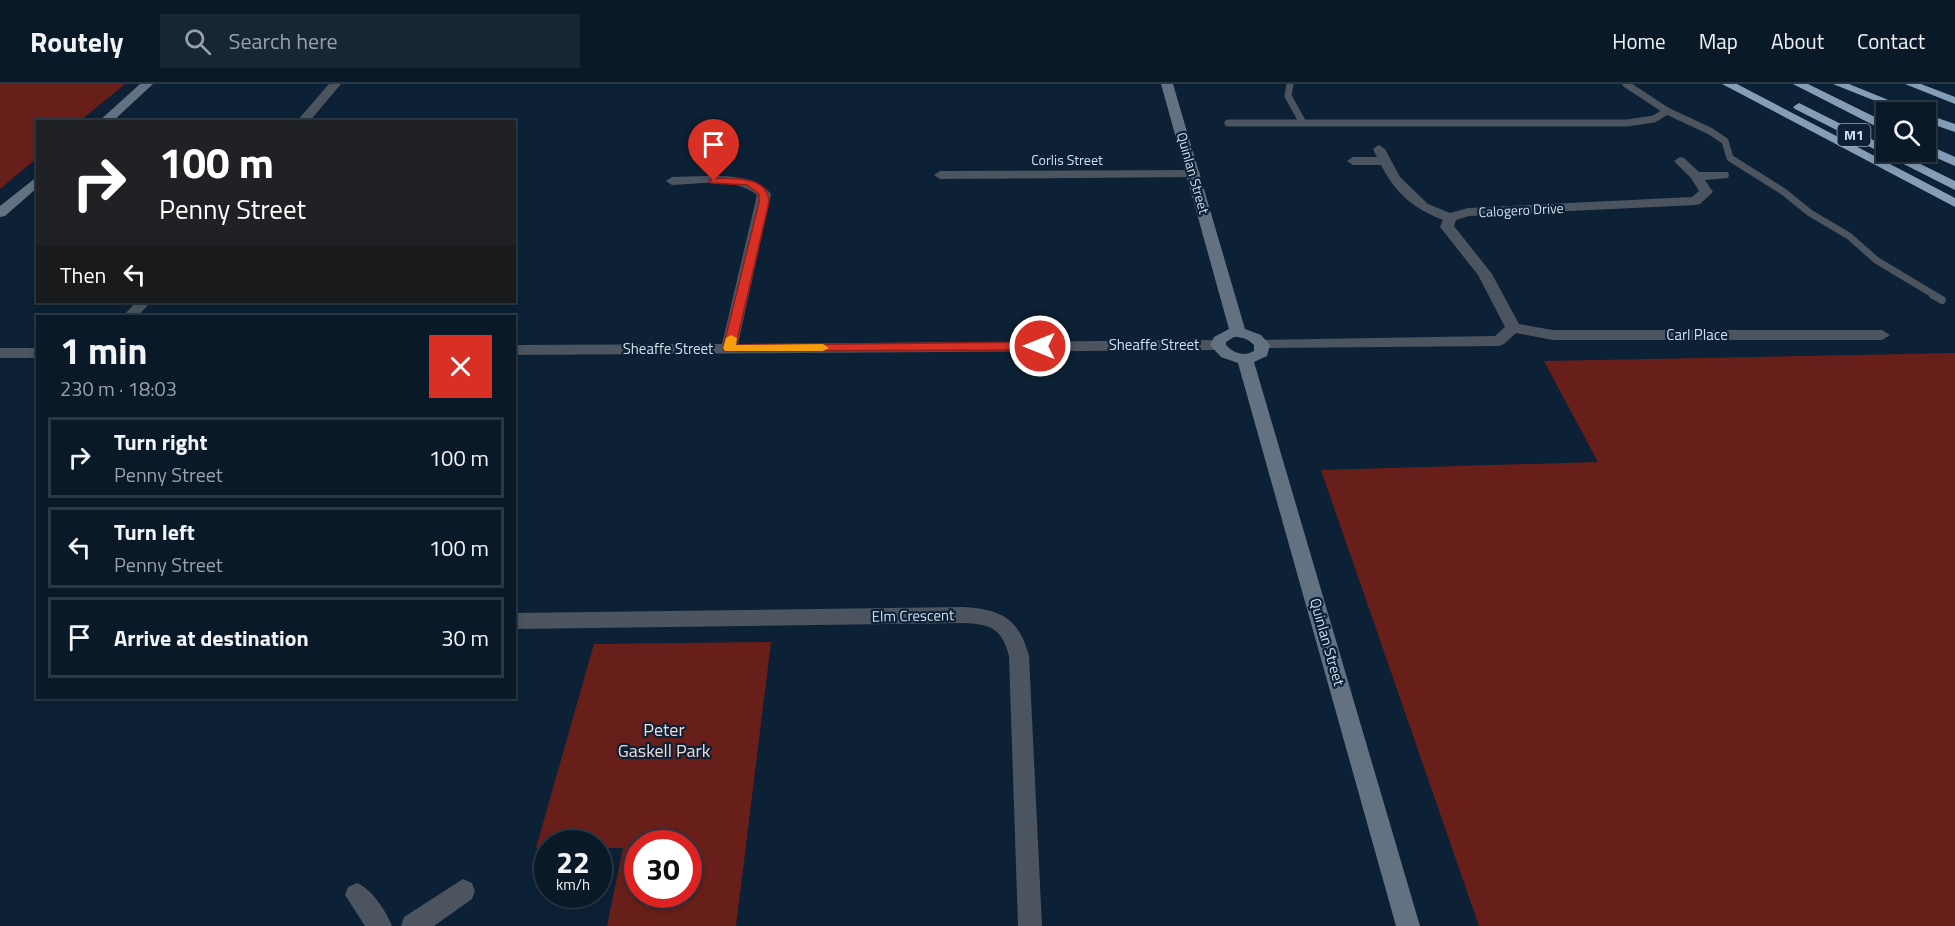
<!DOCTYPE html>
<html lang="en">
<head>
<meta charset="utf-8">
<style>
	:root { --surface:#091928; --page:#172634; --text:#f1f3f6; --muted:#99a0a8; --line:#293845 }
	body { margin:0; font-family:"Titillium Web",sans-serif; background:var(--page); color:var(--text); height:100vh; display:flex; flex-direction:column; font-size:22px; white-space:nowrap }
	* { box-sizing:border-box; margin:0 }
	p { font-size:20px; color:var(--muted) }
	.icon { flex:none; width:33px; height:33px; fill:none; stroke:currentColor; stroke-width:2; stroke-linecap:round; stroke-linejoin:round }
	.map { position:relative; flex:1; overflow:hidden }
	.side { position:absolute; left:36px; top:231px; width:480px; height:384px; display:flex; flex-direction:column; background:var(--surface); border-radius:0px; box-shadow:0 3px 9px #0003,0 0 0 2px var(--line) }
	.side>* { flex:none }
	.top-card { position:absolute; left:36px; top:36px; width:480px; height:183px; border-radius:0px; box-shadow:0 3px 9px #0003,0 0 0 2px var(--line); background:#202124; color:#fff; overflow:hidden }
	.controls { position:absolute; left:1876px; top:18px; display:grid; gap:12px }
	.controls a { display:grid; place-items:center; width:60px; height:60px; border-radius:0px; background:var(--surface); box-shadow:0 3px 9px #0003,0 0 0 2px var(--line); font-size:30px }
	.speed { position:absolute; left:534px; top:746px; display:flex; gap:12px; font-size:30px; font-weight:700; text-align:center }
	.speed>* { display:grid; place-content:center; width:78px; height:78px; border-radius:50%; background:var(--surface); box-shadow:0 3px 9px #0003,0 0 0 2px var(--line); line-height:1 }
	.speed small { font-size:15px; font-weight:400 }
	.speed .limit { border:9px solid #d22; background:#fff; color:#111 }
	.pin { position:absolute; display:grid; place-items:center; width:51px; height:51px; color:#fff; margin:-62px -26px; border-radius:50% 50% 50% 0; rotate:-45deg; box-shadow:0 0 6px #0007 }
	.pin .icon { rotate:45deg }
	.me { position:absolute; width:66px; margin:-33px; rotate:270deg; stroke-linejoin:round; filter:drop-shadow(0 0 4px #0008) }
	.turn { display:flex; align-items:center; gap:21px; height:126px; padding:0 24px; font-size:27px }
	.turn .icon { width:78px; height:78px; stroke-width:2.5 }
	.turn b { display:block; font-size:42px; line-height:51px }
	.then { display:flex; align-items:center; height:57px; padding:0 24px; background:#0003; gap:12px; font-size:22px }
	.round { display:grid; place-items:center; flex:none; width:63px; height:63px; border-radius:0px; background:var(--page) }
	.head { display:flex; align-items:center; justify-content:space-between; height:102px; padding:0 24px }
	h1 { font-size:36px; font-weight:700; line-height:45px }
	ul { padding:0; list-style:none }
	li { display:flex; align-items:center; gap:18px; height:81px; margin:0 12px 9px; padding:0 12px; border:3px solid var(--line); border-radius:0px }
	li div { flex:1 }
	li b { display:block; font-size:22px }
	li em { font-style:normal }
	header { display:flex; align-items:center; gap:36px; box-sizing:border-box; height:84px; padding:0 30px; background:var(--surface); border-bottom:2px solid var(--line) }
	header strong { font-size:28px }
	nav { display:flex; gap:33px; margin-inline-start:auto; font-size:21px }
	.search { width:420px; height:54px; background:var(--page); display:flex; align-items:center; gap:15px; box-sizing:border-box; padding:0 21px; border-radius:0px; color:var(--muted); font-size:22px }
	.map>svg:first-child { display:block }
</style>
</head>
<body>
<header>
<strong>Routely</strong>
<div class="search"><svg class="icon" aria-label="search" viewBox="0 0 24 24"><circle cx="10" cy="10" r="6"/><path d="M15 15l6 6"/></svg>Search here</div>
<nav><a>Home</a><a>Map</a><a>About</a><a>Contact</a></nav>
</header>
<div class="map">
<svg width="1955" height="842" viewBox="0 0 1955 842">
	<rect width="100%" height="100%" fill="#0c2135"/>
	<!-- green -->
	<path fill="#681f19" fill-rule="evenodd" d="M0 0H125L80 37 38 38 37 74 0 105Z
		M1955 269V842H1479L1321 386 1598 378 1544 277Z
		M771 558 736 842H607L623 764H599L598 759H548L547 764H536L594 560ZM638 759H688V810H638Z"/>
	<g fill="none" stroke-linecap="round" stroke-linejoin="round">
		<!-- lane-far1 -->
		<path stroke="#4b545f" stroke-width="7" d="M1290 0 1288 12 1303 39
			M1667 27 1710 47 1725 57 1730 74 1784 108 1810 129 1849 152 1876 176 1936 212
			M1228 39H1627L1654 35 1667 27 1626 0"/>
		<!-- lane -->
		<path stroke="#4b545f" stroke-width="8" d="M1933 211 1942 216"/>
		<!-- street -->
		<path fill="#4b545f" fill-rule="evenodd" d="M329 0H341L309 38H296Z
			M1379 61 1385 65 1400 93 1428 120 1450 129 1468 124 1692 113 1699 107 1691 94 1674 77 1680 73 1684 74 1699 88H1728L1729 91 1728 94 1705 96 1713 108 1700 120 1695 121 1469 132 1456 136 1454 142 1492 190 1519 240 1553 246H1882L1890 251 1882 256H1553L1516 249 1504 260 1499 262 1257 264 1254 261 1262 256 1495 252 1505 243 1478 191 1440 143 1443 136C1413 124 1396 110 1381 81H1353L1347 77 1353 73H1377L1373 65Z
			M1194 86 1199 87 1200 90 1199 93 940 95 934 91 940 87Z
			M708 92C729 92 756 92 771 110L738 260 1218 256 1226 261 1218 266 514 271V261L722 260 757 111C735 93 699 100 672 101L666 97 672 93Z
			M136 218H151L138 232H123Z
			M0 264H38V274H0Z
			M963 523C1000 525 1019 534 1029 572L1042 842H1018L1009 572C1002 544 990 540 963 539L514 545V529Z
			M463 795 472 799 475 807 472 815 434 842H401L404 833Z
			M357 799C372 805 386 827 392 842H365L345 811 348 803Z"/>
		<!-- secondary -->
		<path fill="#627282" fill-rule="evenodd" d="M140 0H153L112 38H98Z
			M1161 0H1173L1245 245 1261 251 1270 261 1267 272 1254 278 1420 842H1396L1238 279 1221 273 1210 261 1214 253 1229 245ZM1234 253C1243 253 1248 255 1254 261V267C1243 273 1234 269 1226 261V258Z
			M38 92V103L5 132 0 133V122Z"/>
		<!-- highway -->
		<path fill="#859eb7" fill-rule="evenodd" d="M1722 0H1737L1955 114V123Z
			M1793 0H1808L1887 39V48Z
			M1833 0H1849L1918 28H1903Z
			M1905 0H1921L1955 13V20Z
			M1799 19 1887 63V68H1896L1955 97V106L1795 25 1793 23Z
			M1926 30 1955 40V48L1926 38Z
			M1926 60 1955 73V82L1923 68H1926Z"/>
	</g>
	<!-- route -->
	<path fill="#d93025" stroke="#8d1f18" stroke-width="1.5" d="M714 94C734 95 768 91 769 118L736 261 1040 258 1045 262 1040 266 725 267 723 264 759 118V110L747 101 711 99 709 97Z"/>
	<!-- slow -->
	<path fill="#f59e0b" d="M731 251 737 254 736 261 823 260 829 264 823 267H725L723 264 726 254Z"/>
	<g text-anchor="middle" stroke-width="4.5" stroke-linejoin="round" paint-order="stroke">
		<!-- shield labels -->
		<rect fill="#0c2135" stroke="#97a6b6" stroke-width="1.5" x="1837.5" y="40" width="33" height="22" rx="4.5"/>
		<g font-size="14" font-weight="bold" fill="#d2dfed">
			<text x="1854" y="56">M1</text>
		</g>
		<!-- far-street labels -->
		<g font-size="14" fill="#d2dfed" stroke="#0c2135">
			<text x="1067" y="81">Corlis Street</text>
			<text transform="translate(1193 89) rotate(74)" y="5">Quinlan Street</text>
			<text transform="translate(1521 126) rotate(-3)" y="5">Calogero Drive</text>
		</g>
		<!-- street labels -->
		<g font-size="15" fill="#d2dfed" stroke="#0c2135">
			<text x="1697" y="256">Carl Place</text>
			<text x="1154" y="266">Sheaffe Street</text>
			<text x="668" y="270">Sheaffe Street</text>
			<text transform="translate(913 532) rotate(-1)" y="5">Elm Crescent</text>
			<text transform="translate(1327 558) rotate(74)" y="5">Quinlan Street</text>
		</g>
		<!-- near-park labels -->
		<g font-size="18" fill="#f4dad6" stroke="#0c2135">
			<text x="664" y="652">Peter<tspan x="664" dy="21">Gaskell Park</tspan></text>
		</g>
	</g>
</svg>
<div class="controls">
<a><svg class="icon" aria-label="search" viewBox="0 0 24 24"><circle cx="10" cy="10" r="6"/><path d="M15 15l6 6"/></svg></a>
</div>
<div class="speed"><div>22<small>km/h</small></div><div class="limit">30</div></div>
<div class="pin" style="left:714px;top:97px;background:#d93025"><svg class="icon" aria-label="arrive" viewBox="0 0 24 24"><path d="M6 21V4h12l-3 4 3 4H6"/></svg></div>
<svg class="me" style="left:1040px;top:262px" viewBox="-20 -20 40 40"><circle r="17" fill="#d93025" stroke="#fff" stroke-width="3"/><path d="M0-11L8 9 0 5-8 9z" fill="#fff"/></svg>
<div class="top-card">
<div class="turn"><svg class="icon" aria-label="right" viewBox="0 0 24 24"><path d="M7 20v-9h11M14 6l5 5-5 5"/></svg><div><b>100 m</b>Penny Street</div></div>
<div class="then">Then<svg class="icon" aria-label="left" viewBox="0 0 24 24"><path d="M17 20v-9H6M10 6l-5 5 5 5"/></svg></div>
</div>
<section class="side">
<div class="head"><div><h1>1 min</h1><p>230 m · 18:03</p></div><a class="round" style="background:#d93025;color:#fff"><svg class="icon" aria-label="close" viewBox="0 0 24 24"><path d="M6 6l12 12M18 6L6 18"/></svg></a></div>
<ul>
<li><svg class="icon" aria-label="right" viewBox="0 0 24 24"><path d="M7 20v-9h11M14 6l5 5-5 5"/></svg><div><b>Turn right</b><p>Penny Street</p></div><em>100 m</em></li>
<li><svg class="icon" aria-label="left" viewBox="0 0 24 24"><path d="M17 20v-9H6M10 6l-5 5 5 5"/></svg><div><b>Turn left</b><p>Penny Street</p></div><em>100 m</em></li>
<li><svg class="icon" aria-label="arrive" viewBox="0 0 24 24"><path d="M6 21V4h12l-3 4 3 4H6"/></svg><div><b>Arrive at destination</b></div><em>30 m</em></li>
</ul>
</section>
</div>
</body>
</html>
